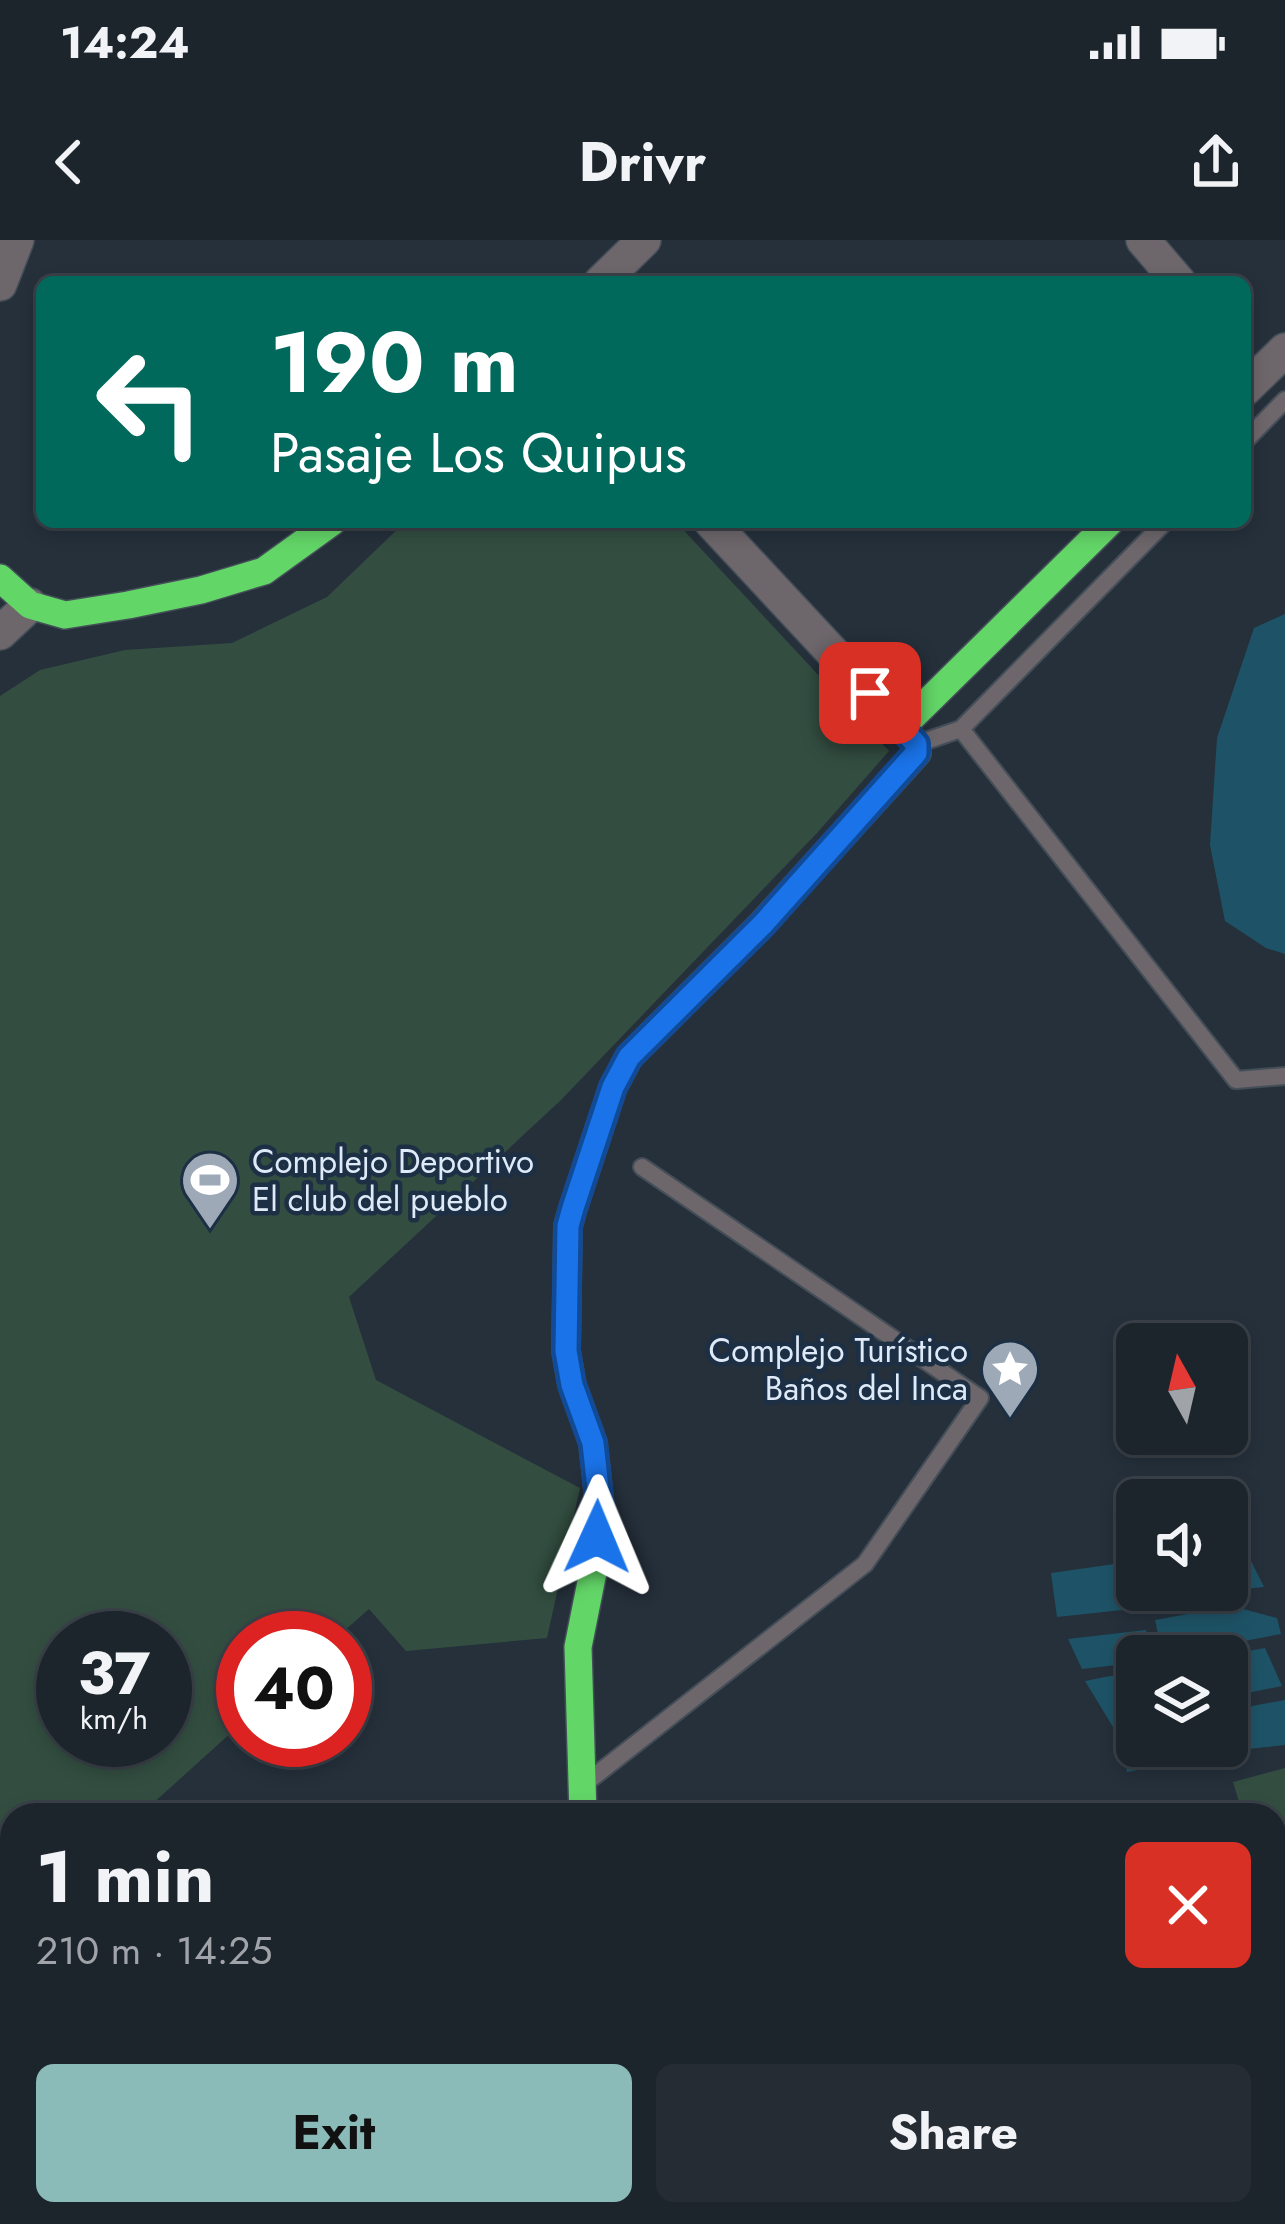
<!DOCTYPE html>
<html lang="en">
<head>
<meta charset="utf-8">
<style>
	:root { --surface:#1c242c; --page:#252c34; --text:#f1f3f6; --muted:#a0a4a9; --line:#3a4148; --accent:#8bbbb9 }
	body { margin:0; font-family:Jost,sans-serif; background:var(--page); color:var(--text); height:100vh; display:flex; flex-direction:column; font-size:45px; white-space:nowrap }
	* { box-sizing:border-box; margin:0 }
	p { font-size:39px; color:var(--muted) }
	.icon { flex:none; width:66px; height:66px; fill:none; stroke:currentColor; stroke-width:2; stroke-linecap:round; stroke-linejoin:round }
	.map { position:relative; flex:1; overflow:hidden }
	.details { position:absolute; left:0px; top:1563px; width:1287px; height:423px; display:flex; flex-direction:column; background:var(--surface); border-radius:36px 36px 0 0; box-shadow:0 6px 18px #0003,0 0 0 3px var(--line) }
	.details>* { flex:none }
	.banner { position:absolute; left:36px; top:36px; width:1215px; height:252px; border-radius:18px; box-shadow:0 6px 18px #0003,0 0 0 3px var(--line); background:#00695c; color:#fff; overflow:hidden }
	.needle { width:78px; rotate:352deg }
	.buttons { position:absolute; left:1116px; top:1083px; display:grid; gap:24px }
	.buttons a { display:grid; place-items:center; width:132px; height:132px; border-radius:18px; background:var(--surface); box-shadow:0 6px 18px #0003,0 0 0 3px var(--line); font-size:60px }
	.speed { position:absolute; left:36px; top:1371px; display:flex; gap:24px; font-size:60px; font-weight:700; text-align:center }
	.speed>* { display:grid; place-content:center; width:156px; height:156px; border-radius:50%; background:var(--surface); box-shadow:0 6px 18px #0003,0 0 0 3px var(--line); line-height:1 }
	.speed small { font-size:30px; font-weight:400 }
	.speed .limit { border:18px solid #d22; background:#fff; color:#111 }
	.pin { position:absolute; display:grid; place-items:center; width:102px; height:102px; color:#fff; margin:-51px; border-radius:24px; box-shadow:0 6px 18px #0006 }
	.me { position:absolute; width:132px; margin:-66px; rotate:1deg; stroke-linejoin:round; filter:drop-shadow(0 0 9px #0008) }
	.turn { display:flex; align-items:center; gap:42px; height:252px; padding:0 36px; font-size:54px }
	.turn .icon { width:156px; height:156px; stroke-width:2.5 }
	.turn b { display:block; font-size:84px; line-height:102px }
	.round { display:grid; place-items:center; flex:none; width:126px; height:126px; border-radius:18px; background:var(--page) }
	.summary { display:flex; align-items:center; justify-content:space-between; height:204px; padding:0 36px }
	h1 { font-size:72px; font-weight:700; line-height:90px }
	.button { display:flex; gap:24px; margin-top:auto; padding:24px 36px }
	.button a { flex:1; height:138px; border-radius:18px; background:var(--accent); color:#111; font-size:48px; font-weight:700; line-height:138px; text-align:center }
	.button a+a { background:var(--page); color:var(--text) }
	.status { display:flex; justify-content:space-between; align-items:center; height:84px; padding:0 60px; background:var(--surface); direction:ltr }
	.status svg { height:33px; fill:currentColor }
	header { display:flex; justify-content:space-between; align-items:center; height:156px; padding:0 36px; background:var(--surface); font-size:54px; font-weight:700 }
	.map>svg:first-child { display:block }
</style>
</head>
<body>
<div class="status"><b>14:24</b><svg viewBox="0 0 49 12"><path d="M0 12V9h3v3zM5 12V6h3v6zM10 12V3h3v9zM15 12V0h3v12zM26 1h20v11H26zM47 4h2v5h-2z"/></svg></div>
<header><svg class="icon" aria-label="back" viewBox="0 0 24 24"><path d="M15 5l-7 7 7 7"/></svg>Drivr<svg class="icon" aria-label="share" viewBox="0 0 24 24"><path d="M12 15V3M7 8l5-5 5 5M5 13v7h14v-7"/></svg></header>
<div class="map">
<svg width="1285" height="1984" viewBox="0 0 1285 1984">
	<rect width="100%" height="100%" fill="#25303b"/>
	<!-- green -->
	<path fill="#334e41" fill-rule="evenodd" d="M405 282H676L889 511 817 593 561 860 349 1057 376 1140 580 1248 547 1398 406 1411 369 1369 336 1398H243V1482L140 1575H12V1690L0 1701V456L40 430 125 410 232 403 327 357ZM63 1398H165V1500H63Z
		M1285 1528V1767L1275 1773V1575H1243L1233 1542Z
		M221 1974H388L412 1984H218Z
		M638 1974H813L820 1984H634Z"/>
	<!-- water -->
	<path fill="#1e5367" d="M1285 374V714L1266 708 1225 681 1210 605 1217 498 1254 388Z
		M1227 1318 1251 1321 1264 1347 1149 1359 1147 1350H1227Z
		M1129 1322 1141 1368 1057 1377 1051 1333Z
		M1232 1366 1277 1378 1281 1394 1187 1412 1159 1398 1155 1380Z
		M1146 1390 1149 1401 1138 1411 1134 1423 1082 1429 1068 1399Z
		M1265 1408 1282 1446 1247 1453 1237 1447V1413Z
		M1136 1431 1137 1482 1113 1487 1085 1441Z
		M1285 1460V1505L1248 1509 1244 1475 1252 1466Z
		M1137 1494V1506H1162L1166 1525 1127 1532 1123 1497Z"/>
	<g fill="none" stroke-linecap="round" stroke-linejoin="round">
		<!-- lane casing -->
		<g stroke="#444e58" stroke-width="20">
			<path id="lane" d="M1245 201 1285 160
				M961 489 1236 840 1285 836
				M917 504 961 489 1165 282
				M592 1538 865 1324 980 1158 642 927"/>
		</g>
		<!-- street casing -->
		<g stroke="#444e58" stroke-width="36">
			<path id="street" d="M1143 0 1179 42
				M601 42 644 0
				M0 44 17 0
				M1245 149 1285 110
				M711 282 902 487
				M0 393 30 365
				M853 1974 861 1984
				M608 1984 612 1974"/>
		</g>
		<!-- fast casing -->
		<g stroke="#444e58" stroke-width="30">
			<path id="fast" d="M0 338 30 365 65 375 128 365 201 350 264 331 332 282
				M583 1575 578 1407 594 1327 600 1267 593 1203 572 1145 566 1111 568 986 573 968 613 847 629 817 762 684 917 513 916 504 902 487 1110 282
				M1275 1905 1285 1899
				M401 1974 422 1984
				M547 1974 569 1984
				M1145 1984 1161 1974"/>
		</g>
		<!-- slow casing -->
		<g stroke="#444e58" stroke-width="30">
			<path id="slow" d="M0 1767 12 1775"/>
		</g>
		<!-- lane -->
		<use href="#lane" stroke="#6d676b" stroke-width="16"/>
		<!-- street -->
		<use href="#street" stroke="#6d676b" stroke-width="33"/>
		<!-- fast -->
		<use href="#fast" stroke="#63d668" stroke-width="27"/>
		<!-- slow -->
		<use href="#slow" stroke="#ff974d" stroke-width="27"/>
	</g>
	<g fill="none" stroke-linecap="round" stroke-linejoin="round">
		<!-- route casing -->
		<g stroke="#114b97" stroke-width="30">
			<path id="route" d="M597 1297 600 1267 593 1203 572 1145 566 1111 568 986 573 968 613 847 629 817 763 684 916 513V504L870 453"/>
		</g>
		<!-- route -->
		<use href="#route" stroke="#1a73e8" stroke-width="21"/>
	</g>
	<!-- icons -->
	<defs>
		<g id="stadium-pin" transform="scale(3)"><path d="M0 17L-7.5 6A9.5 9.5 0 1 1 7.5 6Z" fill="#9da9b6" stroke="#1c2f44"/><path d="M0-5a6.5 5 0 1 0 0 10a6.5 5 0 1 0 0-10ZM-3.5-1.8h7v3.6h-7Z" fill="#fff"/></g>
		<g id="sight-pin" transform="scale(3)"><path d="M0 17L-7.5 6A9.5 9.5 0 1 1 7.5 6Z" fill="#9da9b6" stroke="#1c2f44"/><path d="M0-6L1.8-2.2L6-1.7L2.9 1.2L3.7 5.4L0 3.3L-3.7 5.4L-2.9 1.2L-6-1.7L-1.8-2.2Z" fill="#fff"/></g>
	</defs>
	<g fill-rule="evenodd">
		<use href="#stadium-pin" x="210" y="940"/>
		<use href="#sight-pin" x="1010" y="1129"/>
	</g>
	<g text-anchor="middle" stroke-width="9" stroke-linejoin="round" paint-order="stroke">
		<!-- poi labels -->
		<g font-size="33" fill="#deeaf8" stroke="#1c2f44" text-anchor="start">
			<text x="252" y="933">Complejo Deportivo<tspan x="252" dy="38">El club del pueblo</tspan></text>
			<text x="968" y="1122" text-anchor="end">Complejo Turístico<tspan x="968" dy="38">Baños del Inca</tspan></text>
		</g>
	</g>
</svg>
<div class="buttons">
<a><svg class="needle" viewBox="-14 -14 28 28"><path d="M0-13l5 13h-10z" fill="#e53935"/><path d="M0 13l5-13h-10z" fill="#a0a4a9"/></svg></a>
<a><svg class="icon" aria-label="sound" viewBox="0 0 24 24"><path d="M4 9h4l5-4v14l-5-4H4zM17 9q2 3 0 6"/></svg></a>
<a><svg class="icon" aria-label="layers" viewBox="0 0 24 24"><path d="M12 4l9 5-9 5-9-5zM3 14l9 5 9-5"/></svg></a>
</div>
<div class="speed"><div>37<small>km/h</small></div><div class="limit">40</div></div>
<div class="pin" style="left:870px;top:453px;background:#d93025"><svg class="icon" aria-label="arrive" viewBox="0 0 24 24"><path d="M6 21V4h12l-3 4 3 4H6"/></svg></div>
<svg class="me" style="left:597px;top:1297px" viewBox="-20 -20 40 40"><path d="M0-17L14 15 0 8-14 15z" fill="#1a73e8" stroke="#fff" stroke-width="4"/></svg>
<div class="banner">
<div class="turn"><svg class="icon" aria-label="left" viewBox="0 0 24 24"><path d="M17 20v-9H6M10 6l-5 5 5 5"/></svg><div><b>190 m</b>Pasaje Los Quipus</div></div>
</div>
<section class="details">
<div class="summary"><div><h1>1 min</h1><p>210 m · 14:25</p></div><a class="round" style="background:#d93025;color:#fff"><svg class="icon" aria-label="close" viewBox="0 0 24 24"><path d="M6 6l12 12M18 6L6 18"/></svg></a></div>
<div class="button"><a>Exit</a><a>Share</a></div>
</section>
</div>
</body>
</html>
